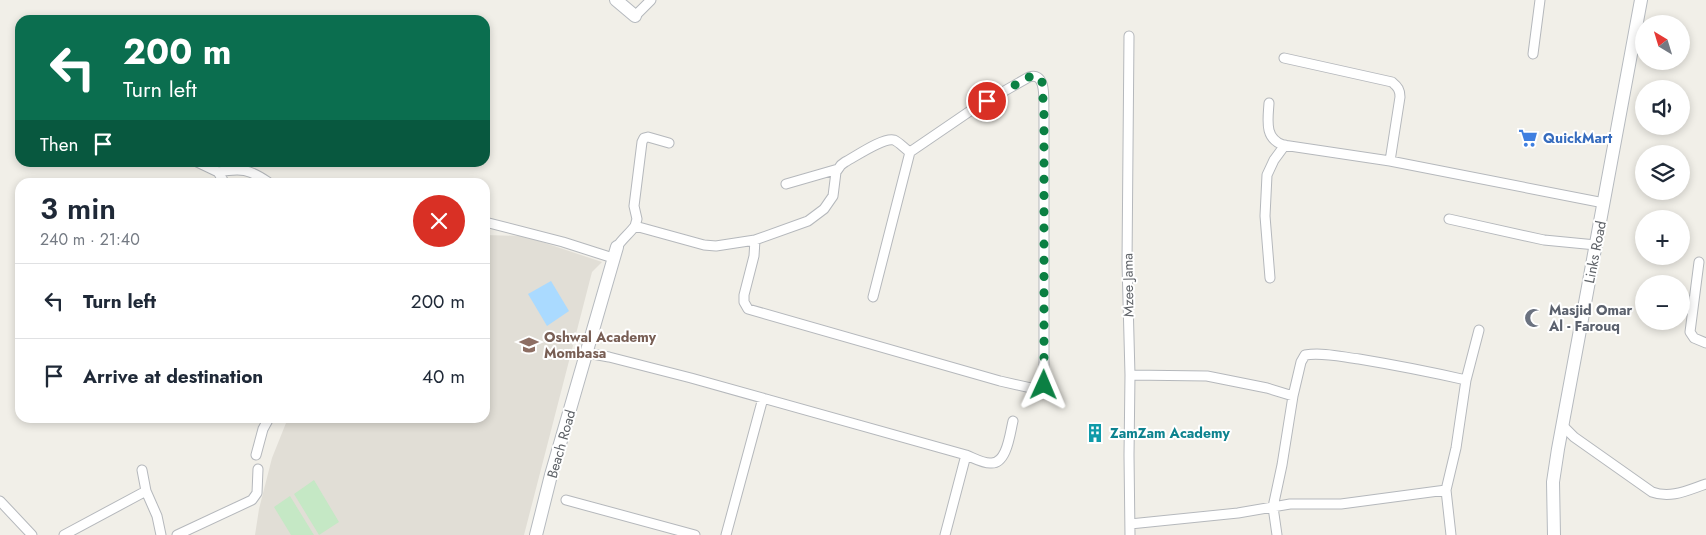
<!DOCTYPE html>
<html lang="en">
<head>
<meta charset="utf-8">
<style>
	:root { --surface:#fff; --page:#f6f6f7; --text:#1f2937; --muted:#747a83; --line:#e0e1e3 }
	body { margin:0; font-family:Jost,sans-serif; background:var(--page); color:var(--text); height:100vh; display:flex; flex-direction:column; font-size:19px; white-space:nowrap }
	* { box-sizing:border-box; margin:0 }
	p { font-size:16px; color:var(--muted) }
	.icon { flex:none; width:28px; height:28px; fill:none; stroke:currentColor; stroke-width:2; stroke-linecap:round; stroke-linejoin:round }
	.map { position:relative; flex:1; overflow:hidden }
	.details { position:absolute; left:15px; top:178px; width:475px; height:245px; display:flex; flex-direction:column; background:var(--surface); border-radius:15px; box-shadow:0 2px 8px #0003 }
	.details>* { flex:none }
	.guide { position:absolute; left:15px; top:15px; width:475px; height:152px; border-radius:15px; box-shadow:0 2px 8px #0003; background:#0b6e4f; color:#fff; overflow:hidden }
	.needle { width:32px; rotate:322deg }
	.controls { position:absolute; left:1635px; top:15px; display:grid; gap:10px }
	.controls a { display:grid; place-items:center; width:55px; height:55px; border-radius:50%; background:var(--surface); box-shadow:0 2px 8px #0003; font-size:25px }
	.pin { position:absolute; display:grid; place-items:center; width:42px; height:42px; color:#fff; margin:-21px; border:2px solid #fff; border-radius:50%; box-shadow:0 1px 5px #0007 }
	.me { position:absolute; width:55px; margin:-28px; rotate:1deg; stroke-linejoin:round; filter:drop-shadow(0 0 4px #0008) }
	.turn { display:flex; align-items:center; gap:18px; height:105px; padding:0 25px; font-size:22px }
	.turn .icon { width:65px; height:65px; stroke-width:2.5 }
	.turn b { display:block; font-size:35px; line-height:42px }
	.then { display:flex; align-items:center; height:48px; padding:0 25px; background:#0003; gap:10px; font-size:19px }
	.round { display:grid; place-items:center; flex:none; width:52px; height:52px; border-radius:26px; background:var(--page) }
	.summary { display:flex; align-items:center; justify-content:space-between; height:85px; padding:0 25px }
	h1 { font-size:30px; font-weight:600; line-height:38px }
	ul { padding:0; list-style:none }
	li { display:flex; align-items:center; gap:15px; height:75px; padding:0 25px; border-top:1px solid var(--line) }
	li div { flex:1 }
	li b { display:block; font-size:19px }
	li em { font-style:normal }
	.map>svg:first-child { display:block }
</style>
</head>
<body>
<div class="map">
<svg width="1706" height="535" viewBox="0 0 1706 535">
	<rect width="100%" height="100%" fill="#f1efe8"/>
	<!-- education -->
	<path fill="#e1ded6" d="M485 235 524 236 602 262 592 272 524 535H255L259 509 272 458 288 418H485Z"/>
	<!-- green -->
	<path fill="#c5e8c5" d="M314 480 339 522 319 535 294 494Z
		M290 496 314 535H291L274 507Z"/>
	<!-- water -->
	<path fill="#aadaff" d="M551 281 569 311 547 326 528 294Z"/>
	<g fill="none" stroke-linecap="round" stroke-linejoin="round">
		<!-- minor casing -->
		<g stroke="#b5b8bc" stroke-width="11">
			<path id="minor" d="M635 16 651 0
				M1129 36 1127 263 1130 375 1129 455 1130 535
				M1533 54 1540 0
				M1284 58 1392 82C1398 87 1400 90 1400 97L1390 161
				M1269 103C1268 120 1264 138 1283 145L1390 161 1604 203
				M197 162 218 172 224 182
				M218 172C241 168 249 169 268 182
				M786 184 838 169
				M1449 219 1544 240 1596 245
				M485 222 563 242 613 258
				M635 226 637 219 634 206 642 142 644 138 648 137 669 143
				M755 240 754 256 744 295V302L748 309 1000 381 1040 390 1044 385V115C1043 103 1048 71 1029 77L973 109 910 152 873 297
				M617 247C622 239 629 234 635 226L704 245 716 246 755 240 808 221 824 209 833 196 836 172 841 165 845 162C855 157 883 137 894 140 899 142 905 149 910 152
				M1699 262 1690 332 1694 338 1706 343
				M1270 278 1265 216 1267 175 1274 160 1285 145
				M587 353 609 357 691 378 966 455C974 458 982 463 990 463 1007 465 1010 433 1013 421
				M1130 375 1207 376 1267 388 1293 396
				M1562 425 1574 437 1652 492C1671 499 1688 490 1706 484
				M256 455 263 429 269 418
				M142 470 146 491 157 516 161 535
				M566 500 695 535
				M0 501 32 535
				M1130 524 1238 513 1290 504H1341L1446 490
				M64 535 146 491
				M177 535 252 500 257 493 258 469
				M726 535 763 398
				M945 535 966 455
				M1277 535 1273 507 1282 465 1293 396 1301 362 1305 355C1323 352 1342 357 1359 359 1395 365 1431 372 1466 380
				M1451 535 1446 490 1456 448 1466 380 1479 330"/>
		</g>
		<!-- secondary casing -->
		<g stroke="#b6babf" stroke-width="14">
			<path id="secondary" d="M616 0 635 16
				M536 535 551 475 617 247
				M1554 535 1553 482 1558 449 1641 0"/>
		</g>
		<!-- minor -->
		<use href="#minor" stroke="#fff" stroke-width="9"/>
		<!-- secondary -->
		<use href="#secondary" stroke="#fff" stroke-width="12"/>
	</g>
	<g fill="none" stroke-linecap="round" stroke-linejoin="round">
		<!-- route -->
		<path stroke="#0b8043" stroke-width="9" stroke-dasharray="0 16.2" d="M987 101 1029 77 1038 76 1042 82 1044 115V385"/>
	</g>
	<!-- icons -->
	<defs>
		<g id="supermarket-bare" transform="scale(1.5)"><path d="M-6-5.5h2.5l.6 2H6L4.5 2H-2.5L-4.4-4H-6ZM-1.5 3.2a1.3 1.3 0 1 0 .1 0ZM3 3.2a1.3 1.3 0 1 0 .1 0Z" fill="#3f7fe0" stroke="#fff" stroke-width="2.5" paint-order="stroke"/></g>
		<g id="mosque-bare" transform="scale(1.5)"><path d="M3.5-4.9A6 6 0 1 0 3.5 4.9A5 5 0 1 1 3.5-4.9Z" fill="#6b7280" stroke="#fff" stroke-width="2.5" paint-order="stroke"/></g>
		<g id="school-bare" transform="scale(1.5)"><path d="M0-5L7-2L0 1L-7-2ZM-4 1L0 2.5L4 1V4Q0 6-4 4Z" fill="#8d6e63" stroke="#fff" stroke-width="2.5" paint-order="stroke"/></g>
		<g id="building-bare" transform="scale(1.5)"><path d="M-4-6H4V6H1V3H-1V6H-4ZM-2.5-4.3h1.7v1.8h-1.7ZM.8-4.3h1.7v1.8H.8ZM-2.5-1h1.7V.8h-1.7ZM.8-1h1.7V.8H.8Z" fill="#0f9aa8" stroke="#fff" stroke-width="2.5" paint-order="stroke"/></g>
	</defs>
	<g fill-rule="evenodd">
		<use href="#supermarket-bare" x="1528" y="138"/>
		<use href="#mosque-bare" x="1534" y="318"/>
		<use href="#school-bare" x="529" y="345"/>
		<use href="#building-bare" x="1095" y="433"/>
	</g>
	<g text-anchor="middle" stroke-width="4" stroke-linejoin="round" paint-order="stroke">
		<!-- shop labels -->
		<g font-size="14" font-weight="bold" fill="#366cbe" stroke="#fff" text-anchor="start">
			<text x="1543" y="143">QuickMart</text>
		</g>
		<!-- street labels -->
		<g font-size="14" fill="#5f6368" stroke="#fff">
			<text transform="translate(1595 252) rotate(-79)" y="5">Links Road</text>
			<text transform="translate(1128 285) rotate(-91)" y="5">Mzee Jama</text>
			<text transform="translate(561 444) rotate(-74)" y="5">Beach Road</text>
		</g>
		<!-- worship labels -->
		<g font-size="14" font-weight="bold" fill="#5b616d" stroke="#fff" text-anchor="start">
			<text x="1549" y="315">Masjid Omar<tspan x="1549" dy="16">Al - Farouq</tspan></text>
		</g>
		<!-- education labels -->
		<g font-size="14" font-weight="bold" fill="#785e54" stroke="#fff" text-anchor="start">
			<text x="544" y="342">Oshwal Academy<tspan x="544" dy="16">Mombasa</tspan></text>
		</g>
		<!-- culture labels -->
		<g font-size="14" font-weight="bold" fill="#0d838f" stroke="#fff" text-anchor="start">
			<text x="1110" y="438">ZamZam Academy</text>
		</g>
	</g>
</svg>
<div class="controls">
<a><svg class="needle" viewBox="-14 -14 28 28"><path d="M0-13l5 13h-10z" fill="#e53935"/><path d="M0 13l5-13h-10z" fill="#747a83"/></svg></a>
<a><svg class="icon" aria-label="sound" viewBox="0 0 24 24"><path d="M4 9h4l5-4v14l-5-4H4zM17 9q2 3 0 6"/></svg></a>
<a><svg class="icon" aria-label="layers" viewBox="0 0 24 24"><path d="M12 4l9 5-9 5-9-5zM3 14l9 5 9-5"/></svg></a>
<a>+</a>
<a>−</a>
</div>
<div class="pin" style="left:987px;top:101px;background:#d93025"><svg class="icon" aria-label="arrive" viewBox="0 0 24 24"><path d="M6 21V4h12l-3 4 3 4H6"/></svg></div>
<svg class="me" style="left:1044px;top:385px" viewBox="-20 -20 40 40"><path d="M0-17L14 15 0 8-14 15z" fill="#0b8043" stroke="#fff" stroke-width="4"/></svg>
<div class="guide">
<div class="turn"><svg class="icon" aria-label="left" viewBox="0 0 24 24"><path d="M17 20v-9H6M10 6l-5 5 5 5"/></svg><div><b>200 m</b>Turn left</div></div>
<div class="then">Then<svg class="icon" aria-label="arrive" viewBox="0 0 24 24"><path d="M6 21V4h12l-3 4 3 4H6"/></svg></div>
</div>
<section class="details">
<div class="summary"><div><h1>3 min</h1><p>240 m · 21:40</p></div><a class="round" style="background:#d93025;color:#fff"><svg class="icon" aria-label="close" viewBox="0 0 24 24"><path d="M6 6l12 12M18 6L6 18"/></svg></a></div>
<ul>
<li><svg class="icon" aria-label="left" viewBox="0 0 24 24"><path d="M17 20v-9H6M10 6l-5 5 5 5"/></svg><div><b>Turn left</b></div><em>200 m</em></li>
<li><svg class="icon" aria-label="arrive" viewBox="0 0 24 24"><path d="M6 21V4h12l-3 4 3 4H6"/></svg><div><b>Arrive at destination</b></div><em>40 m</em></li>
</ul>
</section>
</div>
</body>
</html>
